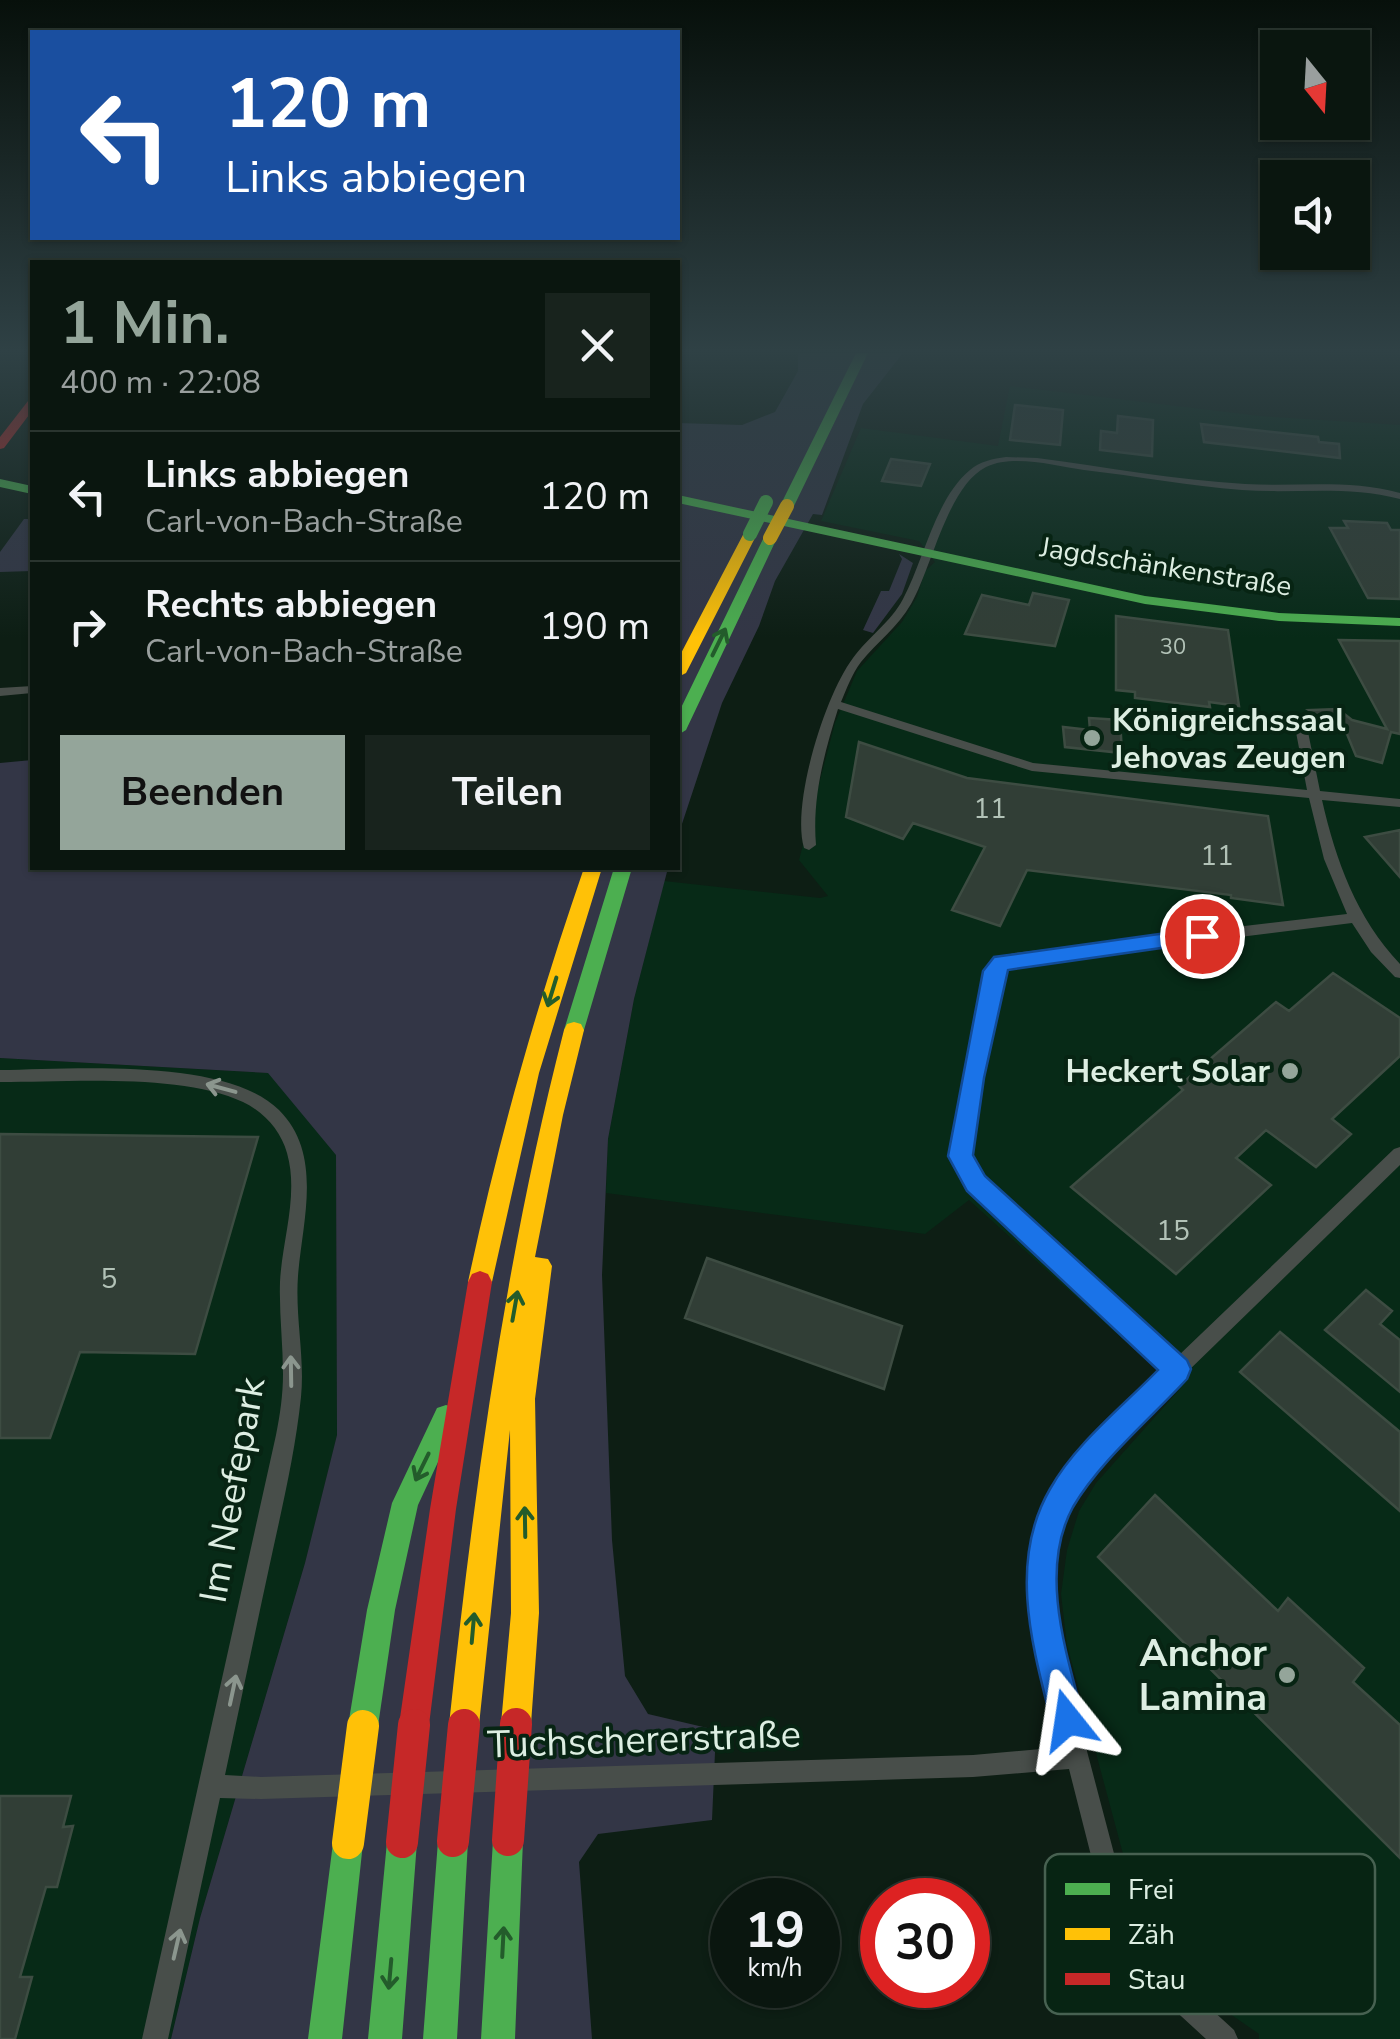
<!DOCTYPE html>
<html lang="de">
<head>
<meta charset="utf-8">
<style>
	:root { --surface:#0a160f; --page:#18231d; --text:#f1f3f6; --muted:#999f9e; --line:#2a352f; --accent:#94a59a }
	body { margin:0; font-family:"Nunito Sans",sans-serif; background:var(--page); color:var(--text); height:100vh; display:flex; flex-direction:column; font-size:38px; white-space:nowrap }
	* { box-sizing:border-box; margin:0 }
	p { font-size:32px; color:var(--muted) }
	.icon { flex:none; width:55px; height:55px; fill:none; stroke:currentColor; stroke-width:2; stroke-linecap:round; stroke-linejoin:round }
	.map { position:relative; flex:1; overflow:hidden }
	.side { position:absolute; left:30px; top:260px; width:650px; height:610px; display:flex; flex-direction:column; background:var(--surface); border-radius:0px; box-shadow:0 2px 8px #0004,0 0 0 2px var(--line) }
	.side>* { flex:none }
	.guide { position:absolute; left:30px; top:30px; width:650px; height:210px; border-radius:0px; box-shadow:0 2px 8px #0004,0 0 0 2px var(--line); background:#1a4fa0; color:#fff; overflow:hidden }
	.needle { width:65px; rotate:162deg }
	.fabs { position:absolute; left:1260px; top:30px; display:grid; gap:20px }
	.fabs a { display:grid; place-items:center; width:110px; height:110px; border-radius:0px; background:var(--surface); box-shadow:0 2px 8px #0004,0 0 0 2px var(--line); font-size:50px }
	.speed { position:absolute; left:710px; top:1878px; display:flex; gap:20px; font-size:50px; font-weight:700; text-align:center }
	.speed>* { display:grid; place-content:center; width:130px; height:130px; border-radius:50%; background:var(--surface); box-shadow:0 2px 8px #0004,0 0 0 2px var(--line); line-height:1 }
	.speed small { font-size:25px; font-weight:400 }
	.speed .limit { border:15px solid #d22; background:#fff; color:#111 }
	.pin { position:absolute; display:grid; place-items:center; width:85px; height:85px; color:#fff; margin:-42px; border:5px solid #fff; border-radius:50%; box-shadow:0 2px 10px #0007 }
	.me { position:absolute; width:110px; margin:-55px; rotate:345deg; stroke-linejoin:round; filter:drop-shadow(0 0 8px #0008) }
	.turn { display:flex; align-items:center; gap:35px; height:210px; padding:0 30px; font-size:45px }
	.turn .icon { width:130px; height:130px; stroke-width:2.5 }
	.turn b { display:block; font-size:70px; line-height:85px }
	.round { display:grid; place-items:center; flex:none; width:105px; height:105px; border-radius:0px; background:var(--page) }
	.summary { display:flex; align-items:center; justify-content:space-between; height:170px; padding:0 30px }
	h1 { font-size:60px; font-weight:700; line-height:75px; color:var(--accent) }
	.action { display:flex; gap:20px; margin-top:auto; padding:20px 30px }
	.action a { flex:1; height:115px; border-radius:0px; background:var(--accent); color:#111; font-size:40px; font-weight:700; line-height:115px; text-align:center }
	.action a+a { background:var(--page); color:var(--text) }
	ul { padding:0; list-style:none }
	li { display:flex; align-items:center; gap:30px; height:130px; padding:0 30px; border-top:2px solid var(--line) }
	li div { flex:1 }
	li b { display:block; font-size:38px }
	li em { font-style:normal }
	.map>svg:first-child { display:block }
</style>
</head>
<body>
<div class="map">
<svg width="1400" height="2039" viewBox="0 0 1400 2039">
	<rect width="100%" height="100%" fill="#0d1e14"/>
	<!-- built -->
	<path fill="#072a17" d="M1010 386 1260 416 1400 425V2039H1259V2034L1223 2009 1185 1971 1152 1926 1130 1880 1067 1645 1061 1594 1067 1550 1079 1511 1096 1483 1179 1390 969 1200 925 1234 606 1193 608 1139 634 999 664 881 820 898 828 896 799 860 835 723 857 671 902 622 917 597 925 571 935 562 919 541 821 521 861 428 998 446Z
		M0 1058 269 1073 336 1154 337 1435 305 1563 200 1918 171 2039H0Z"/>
	<!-- green -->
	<path fill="#333646" d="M798 353H903L863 404 822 515 813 514 775 581 759 626 722 703 678 836V423L742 425 775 412 798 371Z
		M24 519H32V571L0 572V552Z
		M899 554 913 563 902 594 873 633 863 630 881 591H889L902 559Z
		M32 760V868H668L634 999 608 1139 602 1275 612 1540 625 1676 648 1714 716 1730 712 1820 598 1834 579 1862 592 2039H171L200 1918 305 1563 337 1435 336 1155 268 1073 0 1058V763Z"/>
	<!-- building -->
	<path fill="#313e36" stroke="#3d4c42" stroke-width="2.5" d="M1015 405 1063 410 1060 445 1010 440Z
		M1118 416 1153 420 1152 456 1100 450 1101 431 1117 433Z
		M1201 424 1318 437 1319 442 1339 444 1340 458 1204 442Z
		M891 459 930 464 921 486 882 481Z
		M1344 521 1387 523 1391 530H1400V599L1368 598 1330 528H1348Z
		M1033 593 1069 600 1055 646 965 634 982 595 1029 605Z
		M1116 616 1228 630 1239 706 1209 702 1210 707 1135 698V692L1116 690Z
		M1339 640 1400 641V734L1391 732 1382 763 1356 756 1347 734 1309 710 1338 709 1352 720 1387 729Z
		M1089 718 1120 720 1122 753 1065 747 1063 727 1090 730Z
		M859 742 967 778 1268 816 1283 905 1231 898V895L1027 870 1000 926 952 910 985 847 913 823 903 839 846 817Z
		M1400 830V877L1365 837Z
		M1333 973 1400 1018V1056L1332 1119 1351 1134 1316 1167 1266 1130 1236 1158 1271 1185 1176 1274 1071 1187 1183 1090 1179 1086 1276 1002 1289 1011Z
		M0 1134 258 1137 195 1354 80 1352 50 1438H0Z
		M707 1258 902 1326 884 1389 685 1318Z
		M1366 1290 1392 1311 1380 1324 1400 1340V1392L1325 1330Z
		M1280 1332 1400 1432V1511L1240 1372Z
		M1155 1495 1278 1611 1288 1598 1364 1668 1353 1682 1400 1725V1858L1098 1557Z
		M0 1796H71L63 1827 73 1826 57 1887H46L20 1977H32L15 2039H0Z"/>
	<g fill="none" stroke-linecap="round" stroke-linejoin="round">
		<!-- street -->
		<path fill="#484e4a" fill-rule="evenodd" d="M1006 457 1037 458C1106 467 1176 480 1245 484 1298 487 1349 479 1400 493V499C1347 485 1296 494 1242 490 1189 486 1137 476 1084 470 1055 466 1014 454 986 467 947 487 932 568 911 604 898 627 877 642 861 662 852 674 847 688 841 702L1033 763 1307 790 1295 727 1301 723 1307 727 1320 791 1400 799V807L1322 800C1336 861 1356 917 1400 964V978L1395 977 1371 952 1352 923 1006 966 1001 972 969 1156 982 1178 1177 1357 1394 1149 1400 1147V1165L1184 1375 1089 1477 1069 1506 1054 1546 1052 1595 1059 1645 1121 1880 1147 1930 1187 1987 1234 2030 1238 2039H1206L1169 2005 1129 1948 1098 1883 1069 1769 973 1777 261 1799 220 1798 168 2039H142L276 1435C280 1415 283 1395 283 1374 283 1343 279 1313 280 1282 282 1240 299 1195 287 1153 281 1131 264 1112 243 1102 183 1073 68 1082 0 1082V1070C72 1069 226 1057 279 1110 324 1155 302 1222 298 1276 295 1317 305 1357 301 1397 295 1455 281 1512 269 1568 254 1637 240 1706 225 1775L261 1777 973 1755 1063 1747C1043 1666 1008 1570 1056 1491 1082 1446 1128 1407 1164 1369L970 1188 953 1156 987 971 996 958 1014 953 1347 914 1324 859 1309 798 1032 771 838 709C824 754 812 798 816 845L809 850 804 848C791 804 825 695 853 658 868 637 891 622 903 599 924 560 935 499 970 470 980 461 993 459 1006 457Z
			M32 686V693L0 696V688Z"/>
		<!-- fast -->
		<path fill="#4caf50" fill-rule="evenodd" d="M856 353H868L794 506 782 509 780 506Z
			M0 479 32 486V494L0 487Z
			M678 495 1145 596 1279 613 1400 618V626L1279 621 1145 604 678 503Z
			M765 535 777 538 686 730 678 735V714Z
			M614 868H632L584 1030 581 1036H567L564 1030Z
			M446 1405 455 1408 459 1417 418 1505 395 1610 378 1726 373 1736 363 1741 353 1736 348 1726 367 1610 392 1503 437 1408Z
			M508 1825 519 1829 523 1840 515 2039H481L493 1840 497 1829Z
			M453 1826 464 1830 468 1841 457 2039H423L438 1841 442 1830Z
			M402 1827 413 1831 417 1842 402 2039H368L387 1842 391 1831Z
			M348 1828 359 1832 363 1843 342 2039H308L333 1843 337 1832Z"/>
		<!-- slow -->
		<path fill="#ffc107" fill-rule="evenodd" d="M745 531 757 534 686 673 678 677V659Z
			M584 868H602L539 1073 492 1282 488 1290 480 1293 472 1290 468 1282C498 1141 537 1004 584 868Z
			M574 1022 581 1024 584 1030 563 1115 535 1257 548 1259 552 1266 535 1399 539 1613 531 1724 526 1734 516 1739 506 1734 501 1724 511 1613 510 1430 479 1725 474 1735 464 1740 454 1735 449 1725C474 1490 505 1259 564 1030L567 1024Z"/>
		<!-- jam -->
		<path fill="#c62828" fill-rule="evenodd" d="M28 401H32V411L4 448 0 449V437Z
			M480 1271 488 1274 492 1282 456 1509 429 1725 424 1735 414 1740 404 1735 399 1725 430 1509 468 1282 472 1274Z"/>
		<!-- fast-bridge -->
		<path stroke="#4caf50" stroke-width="14" d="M750 534 766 502"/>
		<!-- slow-bridge-far1 -->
		<path stroke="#ffc107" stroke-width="14" d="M770 538 787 506"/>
		<!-- slow-bridge -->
		<path stroke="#ffc107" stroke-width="32" d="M348 1843 363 1726"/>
		<!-- jam-bridge -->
		<path stroke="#c62828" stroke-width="32" d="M508 1840 516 1724
			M453 1841 464 1725
			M402 1842 414 1725"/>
	</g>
	<!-- one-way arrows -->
	<defs><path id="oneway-shaft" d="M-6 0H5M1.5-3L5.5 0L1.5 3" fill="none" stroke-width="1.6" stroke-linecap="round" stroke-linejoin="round" transform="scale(2.5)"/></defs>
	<g stroke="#235c2b">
		<use href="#oneway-shaft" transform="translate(719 642) rotate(-64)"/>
		<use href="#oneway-shaft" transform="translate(552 992) rotate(107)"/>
		<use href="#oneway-shaft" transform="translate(515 1306) rotate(-80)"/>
		<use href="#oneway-shaft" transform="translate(422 1467) rotate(116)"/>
		<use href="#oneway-shaft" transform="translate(525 1522) rotate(-91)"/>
		<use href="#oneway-shaft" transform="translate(473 1628) rotate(-85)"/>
		<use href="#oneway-shaft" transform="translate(503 1942) rotate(-87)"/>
		<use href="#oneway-shaft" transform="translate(390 1974) rotate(95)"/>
	</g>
	<g stroke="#8b968e">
		<use href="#oneway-shaft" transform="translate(221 1088) rotate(-165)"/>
		<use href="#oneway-shaft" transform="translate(291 1371) rotate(-91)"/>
		<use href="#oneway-shaft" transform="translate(233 1690) rotate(-78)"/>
		<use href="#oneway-shaft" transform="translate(177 1944) rotate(-77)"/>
	</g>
	<!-- sky -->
	<linearGradient id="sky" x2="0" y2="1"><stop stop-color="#07100b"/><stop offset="0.55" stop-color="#2f4145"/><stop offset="1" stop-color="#2f4145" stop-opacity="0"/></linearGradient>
	<rect width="1400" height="638" fill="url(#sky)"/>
	<!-- route -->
	<path fill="#1a73e8" stroke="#114b97" stroke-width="2.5" d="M1202 928 1210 930 1213 936 1210 941 1008 970 984 1078 973 1155 985 1176 1187 1360 1191 1369 1187 1379C1152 1417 1099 1462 1073 1507 1038 1571 1067 1655 1084 1720L1080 1732 1068 1736 1056 1732 1051 1720C1032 1645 1008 1561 1050 1489 1075 1444 1122 1407 1158 1370L967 1191 948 1156 983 971 994 957Z"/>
	<!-- markers -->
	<g fill="#94a59a" stroke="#072413" stroke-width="4">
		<circle cx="1092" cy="738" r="10"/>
		<circle cx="1290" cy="1071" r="10"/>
		<circle cx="1287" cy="1675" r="10"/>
	</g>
	<g text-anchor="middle" stroke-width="8" stroke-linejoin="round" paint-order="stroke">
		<!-- far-number labels -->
		<g font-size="22" fill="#b2c2b7">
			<text x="1173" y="654">30</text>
		</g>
		<!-- far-street labels -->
		<g font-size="28" fill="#ddeee2" stroke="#072413">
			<text transform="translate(1166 566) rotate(9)" y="10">Jagdschänkenstraße</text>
		</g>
		<!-- number labels -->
		<g font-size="28" fill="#b2c2b7">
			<text x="990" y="818">11</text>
			<text x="1217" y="865">11</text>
			<text x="1173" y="1240">15</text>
			<text x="109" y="1288">5</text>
		</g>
		<!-- poi labels -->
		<g font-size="32" font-weight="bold" fill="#ddeee2" stroke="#072413" text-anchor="start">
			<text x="1112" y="731">Königreichssaal<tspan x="1112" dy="37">Jehovas Zeugen</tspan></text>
			<text x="1270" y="1082" text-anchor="end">Heckert Solar</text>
		</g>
		<!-- near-street labels -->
		<g font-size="38" fill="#ddeee2" stroke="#072413">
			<text transform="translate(232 1490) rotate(-80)" y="13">Im Neefepark</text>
			<text transform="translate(644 1739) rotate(-2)" y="13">Tuchschererstraße</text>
		</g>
		<!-- near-poi labels -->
		<g font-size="38" font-weight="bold" fill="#ddeee2" stroke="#072413" text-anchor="end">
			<text x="1267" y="1666">Anchor<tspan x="1267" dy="44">Lamina</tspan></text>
		</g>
	</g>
	<!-- legend -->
	<rect x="1045" y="1854" width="330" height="160" rx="15" fill="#072413" stroke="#476151" stroke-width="2.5"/>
	<rect x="1065" y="1883" width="45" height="12" fill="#4caf50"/>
	<rect x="1065" y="1928" width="45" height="12" fill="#ffc107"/>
	<rect x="1065" y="1973" width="45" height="12" fill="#c62828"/>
	<g font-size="28" fill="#ddeee2">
		<text x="1128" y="1899">Frei</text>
		<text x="1128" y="1944">Zäh</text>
		<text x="1128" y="1989">Stau</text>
	</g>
</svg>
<div class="fabs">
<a><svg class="needle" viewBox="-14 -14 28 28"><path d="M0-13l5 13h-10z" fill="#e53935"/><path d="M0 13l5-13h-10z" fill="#999f9e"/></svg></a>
<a><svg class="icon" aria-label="sound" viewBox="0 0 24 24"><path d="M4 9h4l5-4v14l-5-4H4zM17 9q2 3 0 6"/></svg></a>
</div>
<div class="speed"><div>19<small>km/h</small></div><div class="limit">30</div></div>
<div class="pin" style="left:1202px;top:936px;background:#d93025"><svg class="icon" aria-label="arrive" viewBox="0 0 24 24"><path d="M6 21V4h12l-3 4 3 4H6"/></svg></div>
<svg class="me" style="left:1068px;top:1720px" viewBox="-20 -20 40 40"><path d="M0-17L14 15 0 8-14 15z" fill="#1a73e8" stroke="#fff" stroke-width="4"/></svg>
<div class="guide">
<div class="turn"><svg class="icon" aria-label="left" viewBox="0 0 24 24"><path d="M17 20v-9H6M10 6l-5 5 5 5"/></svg><div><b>120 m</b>Links abbiegen</div></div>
</div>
<section class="side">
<div class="summary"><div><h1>1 Min.</h1><p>400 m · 22:08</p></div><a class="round"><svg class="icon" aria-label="close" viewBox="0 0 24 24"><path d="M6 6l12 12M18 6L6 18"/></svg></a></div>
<ul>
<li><svg class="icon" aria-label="left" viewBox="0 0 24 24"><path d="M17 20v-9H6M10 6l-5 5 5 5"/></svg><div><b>Links abbiegen</b><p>Carl-von-Bach-Straße</p></div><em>120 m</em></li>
<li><svg class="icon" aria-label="right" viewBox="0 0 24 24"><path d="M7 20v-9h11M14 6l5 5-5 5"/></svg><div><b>Rechts abbiegen</b><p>Carl-von-Bach-Straße</p></div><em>190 m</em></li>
</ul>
<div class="action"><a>Beenden</a><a>Teilen</a></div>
</section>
</div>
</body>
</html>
